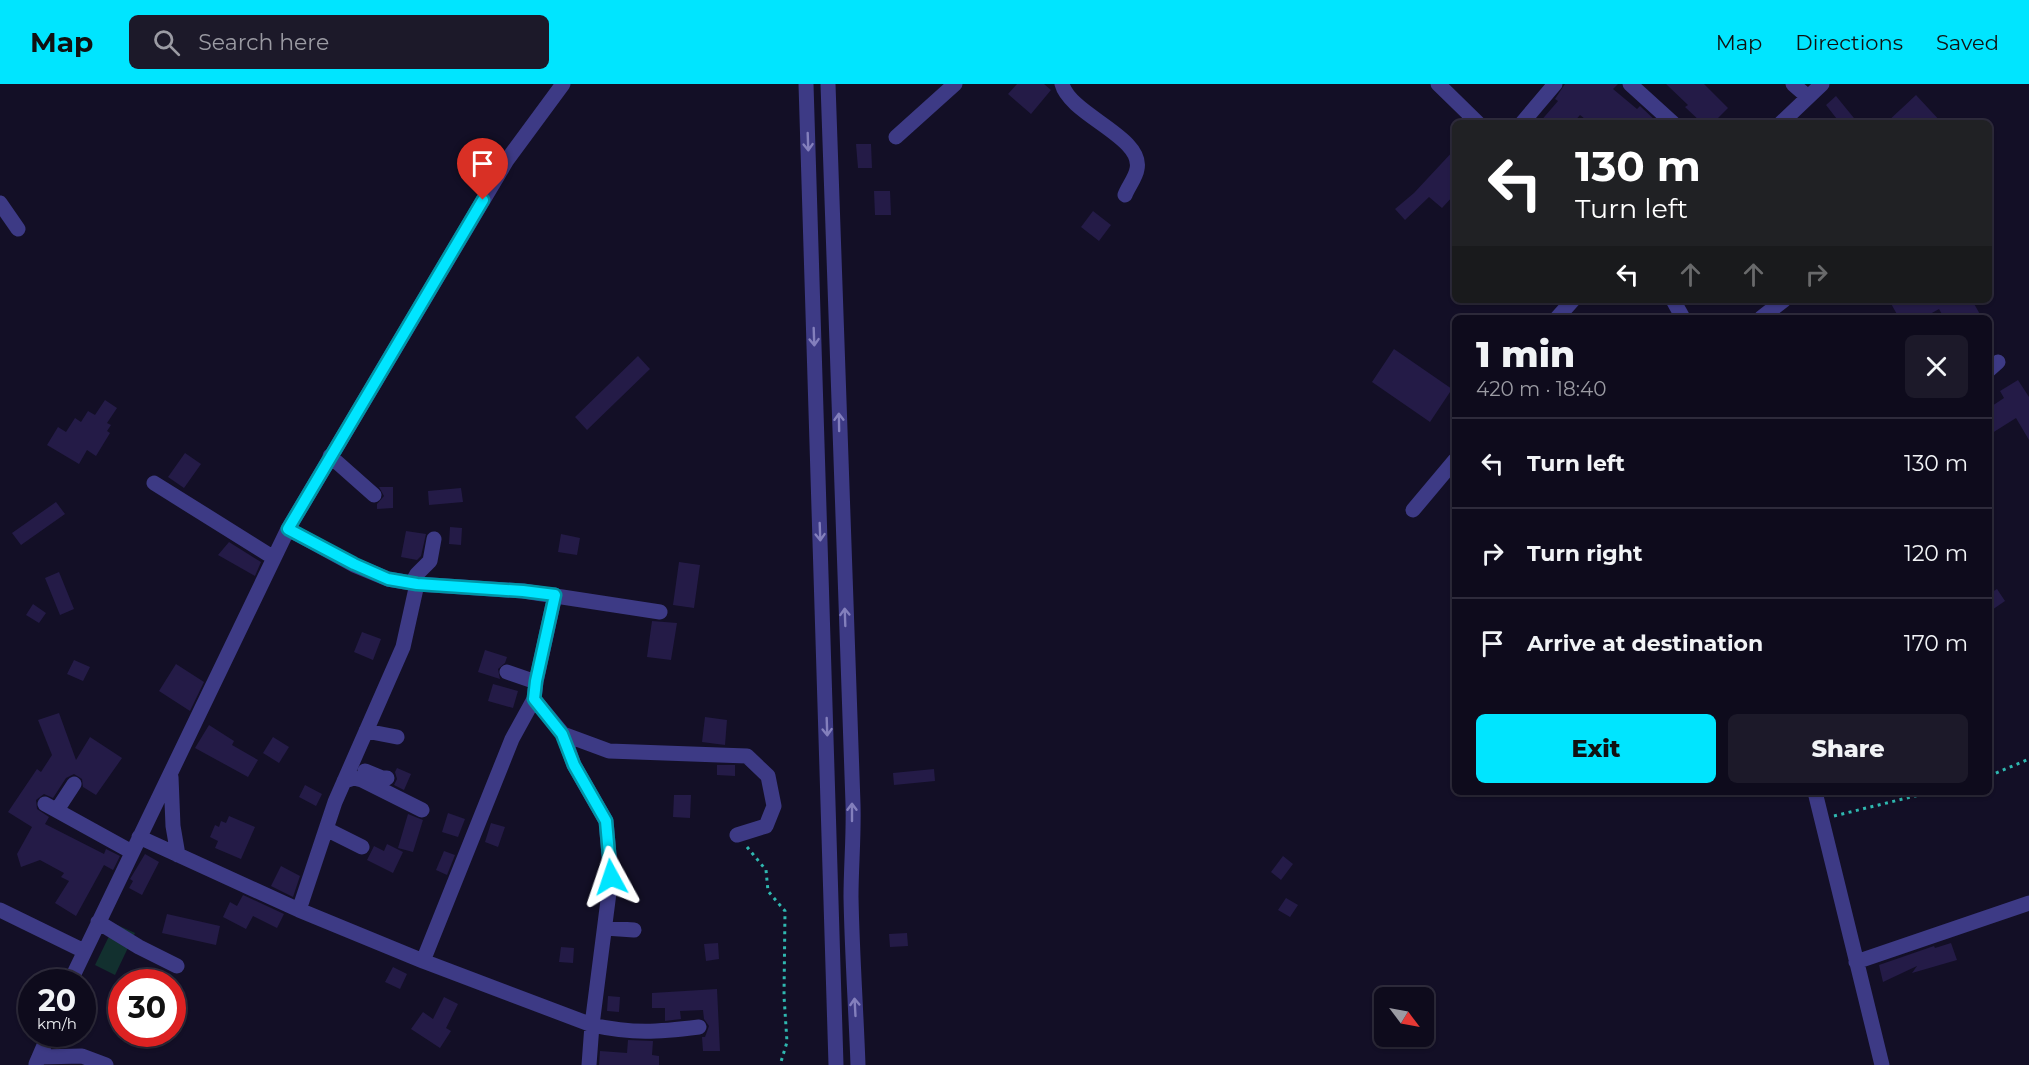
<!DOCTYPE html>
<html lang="en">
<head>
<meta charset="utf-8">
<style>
	:root { --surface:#0e0b1c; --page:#1c1929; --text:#f1f3f6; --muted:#9b9ba3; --line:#2e2b3b; --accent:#00e5ff }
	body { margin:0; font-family:Montserrat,sans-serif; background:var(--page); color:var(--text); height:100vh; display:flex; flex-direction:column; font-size:22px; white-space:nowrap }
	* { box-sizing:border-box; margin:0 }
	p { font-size:20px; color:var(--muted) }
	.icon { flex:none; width:33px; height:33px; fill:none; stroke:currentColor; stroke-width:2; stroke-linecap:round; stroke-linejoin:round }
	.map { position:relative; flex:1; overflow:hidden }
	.drawer { position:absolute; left:1452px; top:231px; width:540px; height:480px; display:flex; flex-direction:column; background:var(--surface); border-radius:9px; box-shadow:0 2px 4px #0004,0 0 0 2px var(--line) }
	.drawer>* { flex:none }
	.hud { position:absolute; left:1452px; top:36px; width:540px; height:183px; border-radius:9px; box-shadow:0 2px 4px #0004,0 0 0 2px var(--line); background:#202124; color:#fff; overflow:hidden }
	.needle { width:39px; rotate:122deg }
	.controls { position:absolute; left:1374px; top:903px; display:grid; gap:12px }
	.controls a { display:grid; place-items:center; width:60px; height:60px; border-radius:9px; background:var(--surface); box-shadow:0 2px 4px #0004,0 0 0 2px var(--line); font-size:30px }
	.speed { position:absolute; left:18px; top:885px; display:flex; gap:12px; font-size:30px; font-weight:700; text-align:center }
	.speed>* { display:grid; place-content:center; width:78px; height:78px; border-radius:50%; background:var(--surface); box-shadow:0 2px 4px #0004,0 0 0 2px var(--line); line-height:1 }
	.speed small { font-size:15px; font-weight:400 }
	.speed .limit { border:9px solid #d22; background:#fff; color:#111 }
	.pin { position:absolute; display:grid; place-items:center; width:51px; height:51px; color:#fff; margin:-62px -26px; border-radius:50% 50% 50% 0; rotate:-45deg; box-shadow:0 0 6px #0007 }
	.pin .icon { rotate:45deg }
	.me { position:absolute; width:66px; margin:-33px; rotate:355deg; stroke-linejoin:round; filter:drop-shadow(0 0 4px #0008) }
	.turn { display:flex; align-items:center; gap:21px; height:126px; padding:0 24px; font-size:27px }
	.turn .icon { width:78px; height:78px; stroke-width:2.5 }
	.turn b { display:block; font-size:42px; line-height:51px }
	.lanes { display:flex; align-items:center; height:57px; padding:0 24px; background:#0003; justify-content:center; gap:30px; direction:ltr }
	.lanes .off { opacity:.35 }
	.round { display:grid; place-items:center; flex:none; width:63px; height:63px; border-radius:9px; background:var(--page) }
	.headline { display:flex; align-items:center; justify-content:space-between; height:102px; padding:0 24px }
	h1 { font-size:36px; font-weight:800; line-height:45px }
	.primary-button { display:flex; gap:12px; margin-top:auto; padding:12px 24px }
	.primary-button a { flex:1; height:69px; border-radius:9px; background:var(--accent); color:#111; font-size:24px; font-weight:800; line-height:69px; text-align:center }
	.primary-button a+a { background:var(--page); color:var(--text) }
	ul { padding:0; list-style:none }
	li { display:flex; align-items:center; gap:18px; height:90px; padding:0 24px; border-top:2px solid var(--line) }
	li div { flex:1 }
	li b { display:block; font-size:22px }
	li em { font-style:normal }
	header { display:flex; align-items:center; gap:36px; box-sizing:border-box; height:84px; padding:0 30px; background:var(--accent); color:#111 }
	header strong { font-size:28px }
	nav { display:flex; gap:33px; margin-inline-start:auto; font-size:21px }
	.search { width:420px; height:54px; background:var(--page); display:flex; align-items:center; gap:15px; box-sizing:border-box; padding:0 21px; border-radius:9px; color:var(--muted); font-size:22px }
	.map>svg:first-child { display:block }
</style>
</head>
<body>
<header>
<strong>Map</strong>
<div class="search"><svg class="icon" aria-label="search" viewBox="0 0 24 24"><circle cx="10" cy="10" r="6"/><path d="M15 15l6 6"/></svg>Search here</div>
<nav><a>Map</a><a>Directions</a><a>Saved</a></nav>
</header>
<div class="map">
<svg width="2029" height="981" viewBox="0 0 2029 981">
	<rect width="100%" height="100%" fill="#130f26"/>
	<!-- green -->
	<path fill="#12302f" d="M115 840 135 849 115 891 95 881Z"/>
	<!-- building -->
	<path fill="#241b47" d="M1017 0H1044L1051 6 1031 30 1008 10Z
		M1565 0H1618L1613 5 1637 25 1640 22 1658 39H1590L1580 31 1573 39H1539L1558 17 1555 15Z
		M1666 0H1704L1728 24 1713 39H1702L1685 23 1688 21Z
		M1916 11 1942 39H1886Z
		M1836 12 1858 39H1840L1826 21Z
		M856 60H871L872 84H858Z
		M1455 65V110L1442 124 1429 113 1405 136 1395 125 1414 109Z
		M874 107H890L891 131H875Z
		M1093 127 1111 141 1099 157 1081 143Z
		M1889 216H1972L1982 234H1944L1939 225 1923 234H1899Z
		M1394 265 1452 305 1430 338 1372 298Z
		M638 272 650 285 587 346 575 333Z
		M2018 296 2029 313V356L2016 334 1989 351V324L2004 314 2000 307Z
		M105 316 117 324 107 339 111 341 107 347 110 349 96 372 87 366 79 380 47 361 58 343 66 348 75 334 81 338 88 327 95 331Z
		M185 369 201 380 184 404 168 393Z
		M379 403H393V424L377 425V420L384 412Z
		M461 404 463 418 429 421 428 407Z
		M56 418 65 430 21 461 12 449Z
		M450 443 462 444 461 461 449 460Z
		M406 447 426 450 421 472 417 476 401 473Z
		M561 450 580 454 577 471 558 468Z
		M229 458 261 478 255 492 218 471Z
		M679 478 700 481 694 524 673 521Z
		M59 488 74 525 60 531 45 494Z
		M1997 505 2005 517 1989 528V510Z
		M33 520 46 529 39 539 26 531Z
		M652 537 677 539 671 576 647 573Z
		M362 548 381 555 373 576 354 568Z
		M485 566 507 573 505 579 498 585 500 595 478 588Z
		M74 576 90 583 83 597 67 590Z
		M176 580 204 598 190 627 159 607Z
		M493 600 518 607 513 624 488 617Z
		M59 629 76 676 90 653 122 674 96 711 83 703 82 695 74 690 66 694 53 714 44 710 36 716 37 725 49 733 45 740 104 770 106 765 120 772 113 786 104 781 76 832 55 819 69 797 61 793 64 789 40 776 21 783 17 770 32 743 8 728 37 685 41 688 52 671 38 636Z
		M705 633 727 636 725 661 702 658Z
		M209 641 234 657 232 661 258 676 248 693 195 664Z
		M273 653 289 663 279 679 263 669Z
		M717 681H735V692L717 691Z
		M397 684 411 690 404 706 394 701 397 695 395 688Z
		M934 685 935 697 894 701 893 689Z
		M305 701 322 710 316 722 299 713Z
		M674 711H691L690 734 673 733Z
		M448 729 465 735 458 753 442 748Z
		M408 730 423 736 413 768 398 764Z
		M229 732 255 743 241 775 215 764 218 757 210 753 215 741 219 743 221 737 226 739Z
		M491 739 505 743 498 763 485 758Z
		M387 760 403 768 393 789 367 776 374 762 384 767Z
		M444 767 455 771 447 791 436 786Z
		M145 770 159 778 142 811 129 804 133 797 130 795Z
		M1283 772 1293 780 1281 796 1271 788Z
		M281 782 300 792 293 813 271 802Z
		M243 811 284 830 277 844 253 832 246 845 223 833 230 818 237 822Z
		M1286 814 1298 821 1290 833 1278 826Z
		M167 830 220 842 216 861 162 849Z
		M907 849 908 862 890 863 889 850Z
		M718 859 719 875 706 877 704 860Z
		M1951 859 1957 876 1912 889 1917 882 1883 898 1879 881 1934 862 1935 864Z
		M561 863 574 864 573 879 559 878Z
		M393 883 407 890 400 905 385 898Z
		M717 905 720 967H703L702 953H705L709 942 704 935 703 926 680 927 681 935 665 937V924H652V909Z
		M608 912 620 913 619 928 607 927Z
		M444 913 458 920 446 944 451 947 440 964 411 945 423 928 433 935Z
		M628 956 653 957 652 971 659 972V981H599L600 967 627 969Z"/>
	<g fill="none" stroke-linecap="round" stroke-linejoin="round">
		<!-- path -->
		<path stroke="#2fb8b0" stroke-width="3" stroke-dasharray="3 4.5" stroke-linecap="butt" d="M1989 692 2029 675
			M1834 732 1931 708
			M747 763 766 786 768 807 785 827 784 912 787 958 780 981"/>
		<!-- minor -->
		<path stroke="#3d3a85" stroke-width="15" d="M806 0 836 981
			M828 0C835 240 844 480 853 720 854 751 851 782 851 813 852 869 856 925 858 981
			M1062 0C1070 31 1144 53 1137 85 1136 93 1128 103 1125 111
			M1438 0 1478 39
			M1630 0 1673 39
			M1793 0 1808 13
			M1522 39 1555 0
			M1781 39 1822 0
			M896 53 955 0
			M0 119 18 145
			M1673 216 1683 234
			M1557 234 1573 216
			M1761 234 1784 216
			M1989 286 1998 278
			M330 372 374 411
			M154 399 274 474
			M1413 426 1455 376
			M288 445 354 481 388 495 417 500 523 507 660 528
			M412 499 417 490 430 477 434 455
			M507 588 536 598
			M534 615 563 650 574 681 606 737 611 793 592 941C633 950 658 948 699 943
			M366 647 397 653
			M563 650 609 667 747 672 768 692 774 722 766 742 737 751
			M365 687 382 694H387
			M171 693 173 742 178 771
			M344 697 354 694 362 696 422 726
			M1815 708 1882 981
			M45 720 132 768
			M57 726 74 700
			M326 745 362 763
			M139 753 299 826 423 877 512 655 534 615 536 598 555 511
			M0 826 84 867
			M299 826 335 718 403 563 417 500
			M98 838 139 863 177 882
			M605 844 634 846
			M423 877 592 941 589 981
			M1856 878 2029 819
			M70 898 288 445 507 76 563 0
			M39 973 82 972 106 981
			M36 980 49 950"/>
	</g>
	<!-- one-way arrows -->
	<defs><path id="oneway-shaft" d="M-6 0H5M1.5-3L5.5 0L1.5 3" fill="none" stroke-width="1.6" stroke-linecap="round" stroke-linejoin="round" transform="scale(1.5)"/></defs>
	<g stroke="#837fbc">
		<use href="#oneway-shaft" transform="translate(808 58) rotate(88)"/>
		<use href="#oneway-shaft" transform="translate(814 253) rotate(88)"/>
		<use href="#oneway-shaft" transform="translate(839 338) rotate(-91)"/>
		<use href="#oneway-shaft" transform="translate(820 448) rotate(88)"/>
		<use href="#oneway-shaft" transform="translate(845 533) rotate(-92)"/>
		<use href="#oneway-shaft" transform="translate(827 643) rotate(88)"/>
		<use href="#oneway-shaft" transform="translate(852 728) rotate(-90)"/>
		<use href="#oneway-shaft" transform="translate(855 923) rotate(-93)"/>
	</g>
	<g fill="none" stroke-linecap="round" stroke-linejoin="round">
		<!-- route casing -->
		<g stroke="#0095a6" stroke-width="15">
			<path id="route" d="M483 116 288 445 354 480 388 495 417 500 523 507 555 511 536 597 534 615 562 650 574 681 606 737 611 793"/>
		</g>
		<!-- route -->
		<use href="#route" stroke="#00e5ff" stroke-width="10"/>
	</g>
</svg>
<div class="controls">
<a><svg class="needle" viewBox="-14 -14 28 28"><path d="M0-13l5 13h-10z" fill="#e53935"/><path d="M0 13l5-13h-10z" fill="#9b9ba3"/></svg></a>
</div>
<div class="speed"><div>20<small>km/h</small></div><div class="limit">30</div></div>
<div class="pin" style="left:483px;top:116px;background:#d93025"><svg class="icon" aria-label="arrive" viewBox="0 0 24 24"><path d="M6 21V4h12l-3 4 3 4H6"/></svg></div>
<svg class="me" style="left:611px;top:793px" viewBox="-20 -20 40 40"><path d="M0-17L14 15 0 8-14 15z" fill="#00e5ff" stroke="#fff" stroke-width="4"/></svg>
<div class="hud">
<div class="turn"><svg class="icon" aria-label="left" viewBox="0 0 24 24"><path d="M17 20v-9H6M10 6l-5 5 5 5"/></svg><div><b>130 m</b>Turn left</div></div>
<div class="lanes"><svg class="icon" aria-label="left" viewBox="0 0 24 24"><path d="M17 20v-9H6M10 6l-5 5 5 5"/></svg><svg class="icon off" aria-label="ahead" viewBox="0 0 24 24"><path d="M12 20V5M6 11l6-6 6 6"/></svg><svg class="icon off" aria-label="ahead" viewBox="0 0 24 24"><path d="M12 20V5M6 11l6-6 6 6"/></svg><svg class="icon off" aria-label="right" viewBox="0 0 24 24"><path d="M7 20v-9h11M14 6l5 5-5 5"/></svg></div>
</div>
<section class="drawer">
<div class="headline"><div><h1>1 min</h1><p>420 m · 18:40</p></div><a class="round"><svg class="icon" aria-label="close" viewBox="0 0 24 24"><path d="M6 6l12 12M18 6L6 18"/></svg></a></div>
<ul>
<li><svg class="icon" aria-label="left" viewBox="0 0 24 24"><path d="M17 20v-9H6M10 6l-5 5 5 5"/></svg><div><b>Turn left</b></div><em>130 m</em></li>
<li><svg class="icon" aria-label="right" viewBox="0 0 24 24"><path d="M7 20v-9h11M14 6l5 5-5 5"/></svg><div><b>Turn right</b></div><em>120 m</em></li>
<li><svg class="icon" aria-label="arrive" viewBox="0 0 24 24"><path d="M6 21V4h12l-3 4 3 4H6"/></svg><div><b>Arrive at destination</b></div><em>170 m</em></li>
</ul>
<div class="primary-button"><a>Exit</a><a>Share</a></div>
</section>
</div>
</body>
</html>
